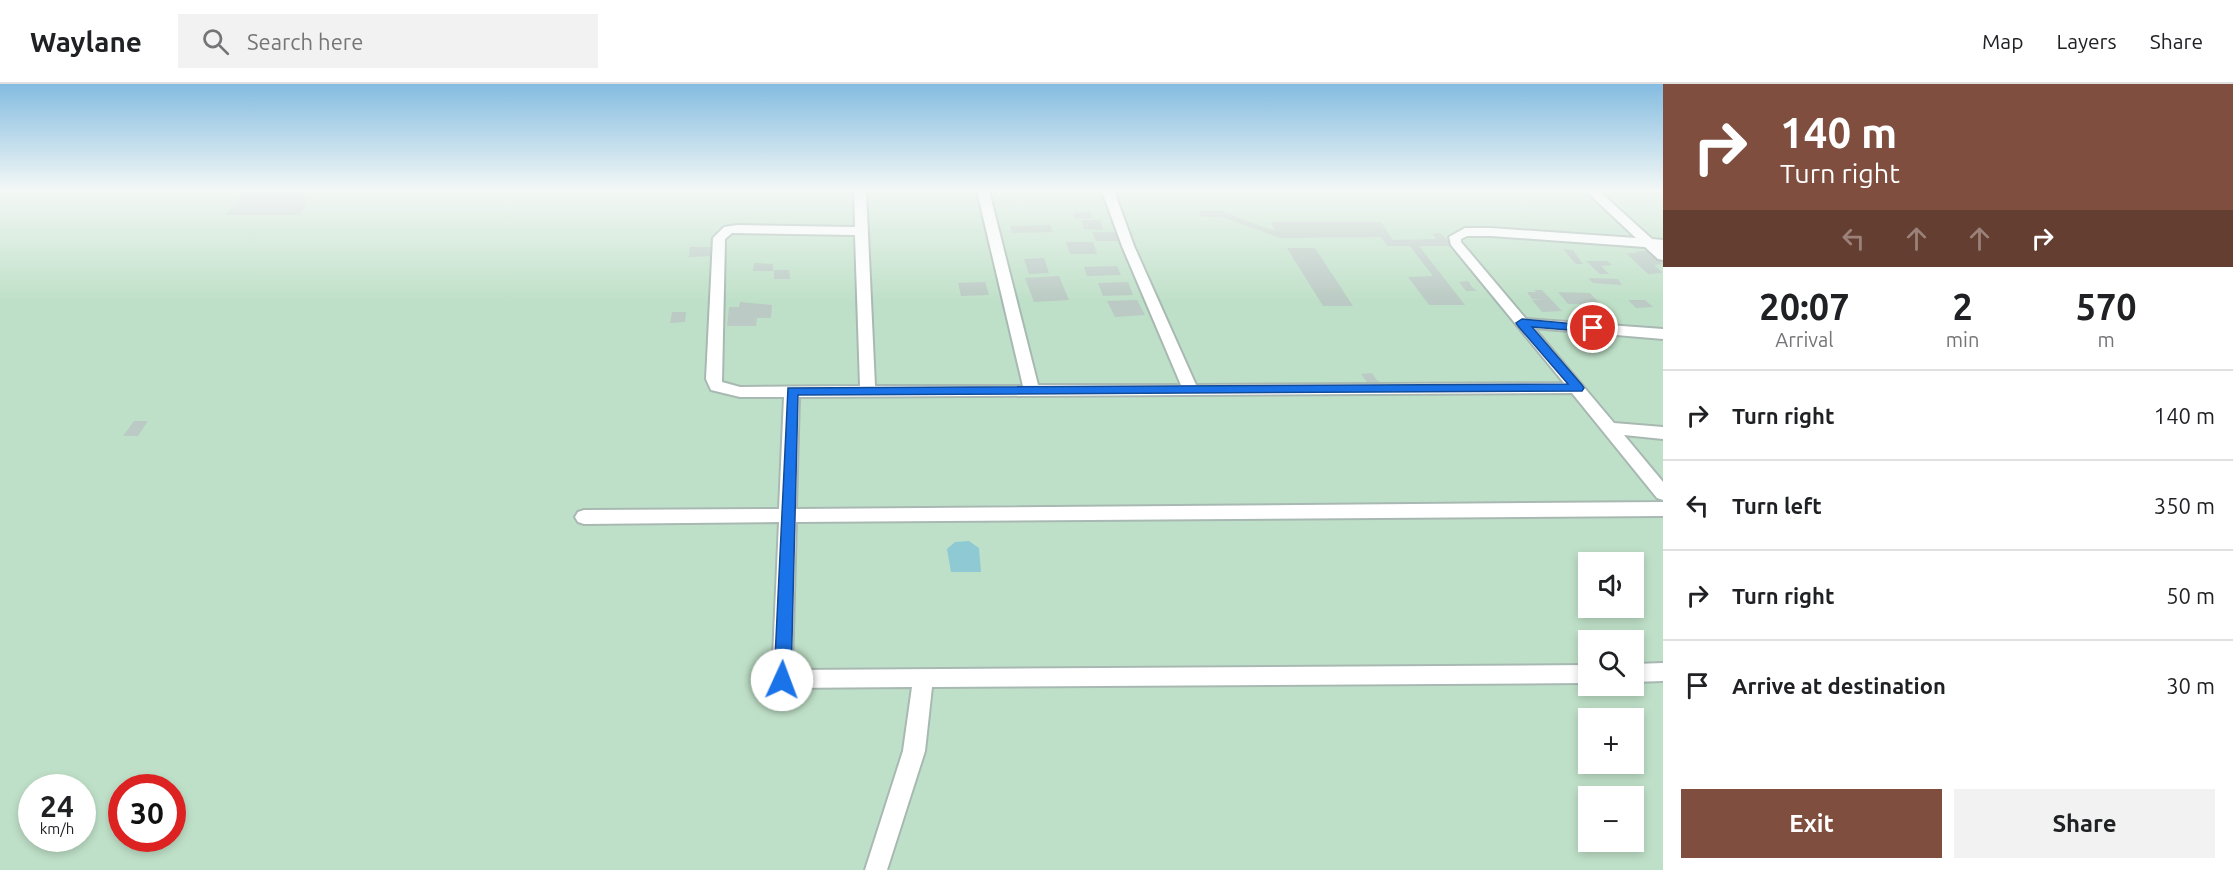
<!DOCTYPE html>
<html lang="en">
<head>
<meta charset="utf-8">
<style>
	:root { --surface:#fff; --page:#f2f2f2; --text:#202124; --muted:#757577; --line:#e0e0e0; --accent:#7f4e3f }
	body { margin:0; font-family:Ubuntu,sans-serif; background:var(--page); color:var(--text); height:100vh; display:flex; flex-direction:column; font-size:22px; white-space:nowrap }
	* { box-sizing:border-box; margin:0 }
	p { font-size:20px; color:var(--muted) }
	.icon { flex:none; width:33px; height:33px; fill:none; stroke:currentColor; stroke-width:2; stroke-linecap:round; stroke-linejoin:round }
	.map { position:relative; flex:1; overflow:hidden }
	.panel { display:flex; flex-direction:column; background:var(--surface); width:570px }
	.panel>* { flex:none }
	.top-card { background:#7f4e3f; color:#fff; overflow:hidden }
	.tools { position:absolute; left:1578px; top:468px; display:grid; gap:12px }
	.tools a { display:grid; place-items:center; width:66px; height:66px; border-radius:0px; background:var(--surface); box-shadow:0 3px 9px #0003; font-size:30px }
	.speed { position:absolute; left:18px; top:690px; display:flex; gap:12px; font-size:30px; font-weight:700; text-align:center }
	.speed>* { display:grid; place-content:center; width:78px; height:78px; border-radius:50%; background:var(--surface); box-shadow:0 3px 9px #0003; line-height:1 }
	.speed small { font-size:15px; font-weight:400 }
	.speed .limit { border:9px solid #d22; background:#fff; color:#111 }
	.pin { position:absolute; display:grid; place-items:center; width:51px; height:51px; color:#fff; margin:-26px; border:3px solid #fff; border-radius:50%; box-shadow:0 2px 6px #0007 }
	.me { position:absolute; width:66px; margin:-33px; rotate:2deg; stroke-linejoin:round; filter:drop-shadow(0 0 4px #0008) }
	.turn { display:flex; align-items:center; gap:21px; height:126px; padding:0 18px; font-size:27px }
	.turn .icon { width:78px; height:78px; stroke-width:2.5 }
	.turn b { display:block; font-size:42px; line-height:51px }
	.lanes { display:flex; align-items:center; height:57px; padding:0 18px; background:#0003; justify-content:center; gap:30px; direction:ltr }
	.lanes .off { opacity:.35 }
	.eta { display:flex; justify-content:space-evenly; align-items:center; height:102px; text-align:center }
	.eta b { font-size:36px; font-weight:600; line-height:42px }
	.primary-button { display:flex; gap:12px; margin-top:auto; padding:12px 18px }
	.primary-button a { flex:1; height:69px; border-radius:0px; background:var(--accent); color:#fff; font-size:24px; font-weight:600; line-height:69px; text-align:center }
	.primary-button a+a { background:var(--page); color:var(--text) }
	ul { padding:0; list-style:none }
	li { display:flex; align-items:center; gap:18px; height:90px; padding:0 18px; border-top:2px solid var(--line) }
	li div { flex:1 }
	li b { display:block; font-size:22px }
	li em { font-style:normal }
	header { display:flex; align-items:center; gap:36px; box-sizing:border-box; height:84px; padding:0 30px; background:var(--surface); border-bottom:2px solid var(--line) }
	header strong { font-size:28px }
	nav { display:flex; gap:33px; margin-inline-start:auto; font-size:21px }
	.search { width:420px; height:54px; background:var(--page); display:flex; align-items:center; gap:15px; box-sizing:border-box; padding:0 21px; border-radius:0px; color:var(--muted); font-size:22px }
	main { display:flex; flex:1; min-height:0 }
	.map>svg:first-child { display:block }
</style>
</head>
<body>
<header>
<strong>Waylane</strong>
<div class="search"><svg class="icon" aria-label="search" viewBox="0 0 24 24"><circle cx="10" cy="10" r="6"/><path d="M15 15l6 6"/></svg>Search here</div>
<nav><a>Map</a><a>Layers</a><a>Share</a></nav>
</header>
<main>
<div class="map">
<svg width="1663" height="786" viewBox="0 0 1663 786">
	<rect width="100%" height="100%" fill="#e6efeb"/>
	<!-- green -->
	<path fill="#bfe0c8" fill-rule="evenodd" d="M0 107H1663V786H0ZM1588 478H1634V524H1588ZM1588 556H1634V602H1588ZM1588 634H1634V680H1588ZM32 704H82V754H32ZM122 704H172V754H122ZM1588 712H1634V758H1588Z"/>
	<!-- water -->
	<path fill="#8ec9d4" d="M969 457 979 464 981 488H951L947 465 955 458Z"/>
	<!-- building -->
	<path fill="#bbcac4" d="M245 107H316L299 131H225Z
		M1199 127H1224L1225 129 1275 147 1271 138H1381L1393 156 1436 155 1432 150 1440 149 1454 162H1419L1465 221H1429L1408 193 1433 192 1410 162H1387L1381 153 1280 154 1222 133H1202Z
		M1090 128 1093 134 1075 135 1073 129Z
		M1082 136H1100L1103 146 1084 145Z
		M1050 141 1053 148 1012 149 1010 142Z
		M1092 148H1117L1121 157H1096Z
		M1066 158H1093L1097 170H1070Z
		M690 163H714L713 172 689 173Z
		M1287 164H1315L1353 222H1323Z
		M1563 165 1573 166 1583 180H1576Z
		M1636 167H1648L1663 180 1654 181 1663 189 1648 190 1626 169H1637Z
		M1044 174 1049 189 1029 190 1024 175Z
		M1586 177H1607L1612 181 1601 182 1609 190H1600Z
		M754 179 773 180V187H753Z
		M1117 182 1121 191 1087 192 1084 183Z
		M774 186H789L790 195H774Z
		M1059 192 1069 216 1034 218 1025 194Z
		M1588 194 1618 195 1622 201 1593 199Z
		M1468 197 1472 203 1477 207H1466L1459 198Z
		M985 198 989 211 961 212 958 199Z
		M1128 198 1133 211 1103 212 1098 199Z
		M1534 206H1542L1562 227 1542 228 1532 216 1543 215H1532L1527 208H1536Z
		M1558 208 1590 209 1606 226H1588L1583 220H1568Z
		M1137 216 1145 231 1115 233 1107 217Z
		M1628 216H1645L1653 223 1636 224Z
		M740 218 772 221 771 234H757L756 242H727L729 223H739Z
		M672 228H686L685 238 670 239Z
		M1372 289 1376 295 1383 300 1369 301 1361 290Z
		M134 337H148L138 352H123Z"/>
	<g fill="none" stroke-linecap="round" stroke-linejoin="round">
		<!-- minor casing -->
		<g stroke="#a8b8b2" stroke-width="4">
			<path id="minor" d="M854 107H866L875 302H1023L977 107H989L1038 301H1181L1122 162 1102 107H1114L1134 162 1196 301 1564 299 1451 161 1449 153 1465 144H1491L1636 154 1586 107H1599L1652 155 1663 156V176L1658 175 1645 163 1491 152H1467L1461 155V158L1526 235 1663 245V255L1534 244 1614 339 1663 343V355L1624 351 1663 398V416L1657 414 1572 309 799 313 796 425 1663 418V432L796 438 792 586 1588 581V599L932 603 925 667 887 786H865L903 667 912 603 782 604 775 601 772 595 779 438 584 440 578 438 575 433 578 428 584 426 779 425 784 313H740L711 306 706 295 713 154 724 143 737 141 855 143ZM732 149 855 151 860 302 740 303 722 298 725 155Z
				M1663 579V597L1634 598V580Z"/>
		</g>
		<!-- minor -->
		<use href="#minor" fill="#fff" fill-rule="evenodd"/>
	</g>
	<!-- sky -->
	<linearGradient id="sky" x2="0" y2="1"><stop stop-color="#84bce0"/><stop offset="0.49" stop-color="#f4f8f6"/><stop offset="1" stop-color="#f4f8f6" stop-opacity="0"/></linearGradient>
	<rect width="1663" height="217" fill="url(#sky)"/>
	<!-- route -->
	<path fill="#1a73e8" stroke="#114b97" stroke-width="1.5" d="M1522 235 1597 242V247L1593 248 1532 243 1582 301 1584 304 1582 307 798 311 791 596 788 601 782 603 777 601 774 596 788 304 1568 300 1518 242 1516 239Z"/>
</svg>
<div class="tools">
<a><svg class="icon" aria-label="sound" viewBox="0 0 24 24"><path d="M4 9h4l5-4v14l-5-4H4zM17 9q2 3 0 6"/></svg></a>
<a><svg class="icon" aria-label="search" viewBox="0 0 24 24"><circle cx="10" cy="10" r="6"/><path d="M15 15l6 6"/></svg></a>
<a>+</a>
<a>−</a>
</div>
<div class="speed"><div>24<small>km/h</small></div><div class="limit">30</div></div>
<div class="pin" style="left:1593px;top:244px;background:#d93025"><svg class="icon" aria-label="arrive" viewBox="0 0 24 24"><path d="M6 21V4h12l-3 4 3 4H6"/></svg></div>
<svg class="me" style="left:782px;top:596px" viewBox="-20 -20 40 40"><circle r="19" fill="#fff"/><path d="M0-13L10 11 0 6-10 11z" fill="#1a73e8"/></svg>
</div>
<section class="panel">
<div class="top-card">
<div class="turn"><svg class="icon" aria-label="right" viewBox="0 0 24 24"><path d="M7 20v-9h11M14 6l5 5-5 5"/></svg><div><b>140 m</b>Turn right</div></div>
<div class="lanes"><svg class="icon off" aria-label="left" viewBox="0 0 24 24"><path d="M17 20v-9H6M10 6l-5 5 5 5"/></svg><svg class="icon off" aria-label="ahead" viewBox="0 0 24 24"><path d="M12 20V5M6 11l6-6 6 6"/></svg><svg class="icon off" aria-label="ahead" viewBox="0 0 24 24"><path d="M12 20V5M6 11l6-6 6 6"/></svg><svg class="icon" aria-label="right" viewBox="0 0 24 24"><path d="M7 20v-9h11M14 6l5 5-5 5"/></svg></div>
</div>
<div class="eta">
<div><b>20:07</b><p>Arrival</p></div>
<div><b>2</b><p>min</p></div>
<div><b>570</b><p>m</p></div>
</div>
<ul>
<li><svg class="icon" aria-label="right" viewBox="0 0 24 24"><path d="M7 20v-9h11M14 6l5 5-5 5"/></svg><div><b>Turn right</b></div><em>140 m</em></li>
<li><svg class="icon" aria-label="left" viewBox="0 0 24 24"><path d="M17 20v-9H6M10 6l-5 5 5 5"/></svg><div><b>Turn left</b></div><em>350 m</em></li>
<li><svg class="icon" aria-label="right" viewBox="0 0 24 24"><path d="M7 20v-9h11M14 6l5 5-5 5"/></svg><div><b>Turn right</b></div><em>50 m</em></li>
<li><svg class="icon" aria-label="arrive" viewBox="0 0 24 24"><path d="M6 21V4h12l-3 4 3 4H6"/></svg><div><b>Arrive at destination</b></div><em>30 m</em></li>
</ul>
<div class="primary-button"><a>Exit</a><a>Share</a></div>
</section>
</main>
</body>
</html>
